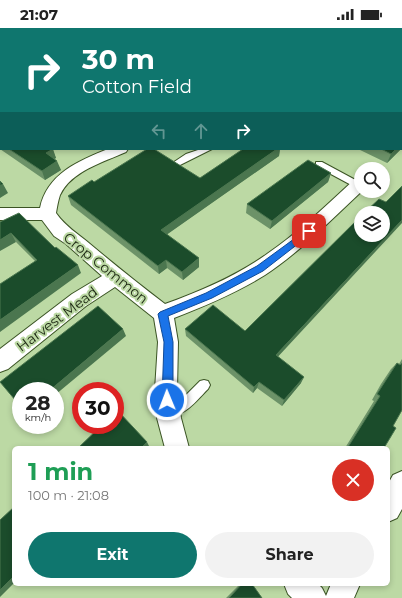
<!DOCTYPE html>
<html lang="en">
<head>
<meta charset="utf-8">
<style>
	:root { --surface:#fff; --page:#f2f2f2; --text:#222; --muted:#767676; --accent:#0f766e }
	body { margin:0; font-family:Montserrat,sans-serif; background:var(--page); color:var(--text); height:100vh; display:flex; flex-direction:column; font-size:15px; white-space:nowrap }
	* { box-sizing:border-box; margin:0 }
	p { font-size:13px; color:var(--muted) }
	.icon { flex:none; width:22px; height:22px; fill:none; stroke:currentColor; stroke-width:2; stroke-linecap:round; stroke-linejoin:round }
	.map { position:relative; flex:1; overflow:hidden }
	.side { position:absolute; left:12px; top:418px; width:378px; height:140px; display:flex; flex-direction:column; background:var(--surface); border-radius:6px; box-shadow:0 2px 6px #0003 }
	.side>* { flex:none }
	.hud { position:absolute; left:0px; top:0px; width:402px; height:122px; box-shadow:0 2px 6px #0003; background:#0f766e; color:#fff; overflow:hidden }
	.controls { position:absolute; left:354px; top:134px; display:grid; gap:8px }
	.controls a { display:grid; place-items:center; width:36px; height:36px; border-radius:50%; background:var(--surface); box-shadow:0 2px 6px #0003; font-size:20px }
	.speed { position:absolute; left:12px; top:354px; display:flex; gap:8px; font-size:20px; font-weight:700; text-align:center }
	.speed>* { display:grid; place-content:center; width:52px; height:52px; border-radius:50%; background:var(--surface); box-shadow:0 2px 6px #0003; line-height:1 }
	.speed small { font-size:10px; font-weight:400 }
	.speed .limit { border:6px solid #d22; background:#fff; color:#111 }
	.pin { position:absolute; display:grid; place-items:center; width:34px; height:34px; color:#fff; margin:-17px; border-radius:8px; box-shadow:0 2px 6px #0006 }
	.me { position:absolute; width:44px; margin:-22px; rotate:359deg; stroke-linejoin:round; filter:drop-shadow(0 0 3px #0008) }
	.turn { display:flex; align-items:center; gap:14px; height:84px; padding:0 16px; font-size:18px }
	.turn .icon { width:52px; height:52px; stroke-width:2.5 }
	.turn b { display:block; font-size:28px; line-height:34px }
	.lanes { display:flex; align-items:center; height:38px; padding:0 16px; background:#0003; justify-content:center; gap:20px; direction:ltr }
	.lanes .off { opacity:.35 }
	.round { display:grid; place-items:center; flex:none; width:42px; height:42px; border-radius:21px; background:var(--page) }
	.head { display:flex; align-items:center; justify-content:space-between; height:68px; padding:0 16px }
	h1 { font-size:24px; font-weight:700; line-height:30px; color:#1e9e55 }
	.button { display:flex; gap:8px; margin-top:auto; padding:8px 16px }
	.button a { flex:1; height:46px; border-radius:24px; background:var(--accent); color:#fff; font-size:16px; font-weight:700; line-height:46px; text-align:center }
	.button a+a { background:var(--page); color:var(--text) }
	.status { display:flex; justify-content:space-between; align-items:center; height:28px; padding:0 20px; background:var(--surface); direction:ltr }
	.status svg { height:11px; fill:currentColor }
	.map>svg:first-child { display:block }
</style>
</head>
<body>
<div class="status"><b>21:07</b><svg viewBox="0 0 49 12"><path d="M0 12V9h3v3zM5 12V6h3v6zM10 12V3h3v9zM15 12V0h3v12zM26 1h20v11H26zM47 4h2v5h-2z"/></svg></div>
<div class="map">
<svg width="402" height="570" viewBox="0 0 402 570">
	<rect width="100%" height="100%" fill="#bcd9a4"/>
	<g fill="none" stroke-linecap="round" stroke-linejoin="round">
		<!-- lane casing -->
		<g stroke="#3b5424" stroke-width="2">
			<path id="lane" d="M201 121H212L178 138H175L171 136 186 126Z
				M316 134H322L361 155V159H355L316 138Z
				M204 352 208 353 210 357 208 361C197 372 182 393 164 386L162 382 164 378 178 375 200 353Z"/>
		</g>
		<!-- street casing -->
		<g stroke="#3b5424" stroke-width="2">
			<path id="street" d="M401 58H402V66H401Z
				M108 121H128L126 124C104 134 71 143 60 167 58 173 57 179 56 185 66 199 77 205 90 216 115 237 140 257 165 276 201 263 236 248 267 226 299 204 327 177 355 151L361 150 362 163C331 192 301 223 265 247 236 265 205 278 174 290L178 314 177 362 181 390 189 420H165L157 390 155 362 158 314 154 290 115 259 86 278 8 341 0 344V321L72 266 102 248 66 216 54 208 42 192H0V180H40C47 146 78 133 108 121Z
				M402 443V481L397 490 388 494V456L393 447Z
				M284 556H318L322 560 326 568 331 556H360L354 570H292L288 566Z"/>
		</g>
		<!-- lane -->
		<use href="#lane" fill="#fff" fill-rule="evenodd"/>
		<!-- street -->
		<use href="#street" fill="#fff" fill-rule="evenodd"/>
	</g>
	<!-- wall -->
	<path fill="#6c9268" d="M402 0V42L401 43V1Z
		M1 38V121H52L56 130 54 131 61 142 45 152 0 121V39Z
		M401 62 402 63V92L401 91Z
		M243 121H280L279 128 167 206 199 239 183 252 167 240 159 246 71 177 68 168 200 150Z
		M358 121H401L387 135Z
		M331 145 328 154 270 201 246 185 247 176Z
		M0 194 81 245 35 233 16 214Z
		M185 301 245 303 278 329 301 355 282 378 257 360 253 365 186 308Z
		M402 331V382L393 398 384 420H345L374 373 372 372 381 356 391 341 397 335 399 336Z
		M240 556H252L262 570H226Z"/>
	<!-- shaded-wall -->
	<path fill="#4b764f" d="M53 121 56 130 49 134 46 125Z
		M277 121H280L279 128 162 210 161 202Z
		M396 121H401L387 135 391 126Z
		M57 133 61 142 45 152 42 143Z
		M331 145 328 154 270 201 272 193Z
		M3 156 8 165 0 170V158Z
		M402 192V195L274 333 276 327Z
		M11 205 16 214 0 223V212Z
		M199 230V239L183 252 182 244Z
		M166 232 167 240 159 246 158 238Z
		M78 237 81 245 0 304V292Z
		M123 301 126 308 55 367V363H49Z
		M304 349 301 355 282 378 284 372Z
		M259 354 257 360 253 365 254 359Z
		M147 414 149 418 147 420H141Z
		M14 548V555L0 569V562Z"/>
	<!-- building -->
	<path fill="#1b4c2b" stroke="#4b764f" d="M135 0H402V33L401 32V1H133Z
		M1 38V77L0 78V39Z
		M401 62 402 63V81L401 80Z
		M0 79 1 80V116L0 115Z
		M9 121H53L46 125 57 133 42 143Z
		M147 121H154L200 150 243 121H277L161 202 199 230 182 244 166 232 158 238 68 168 92 152 94 154Z
		M381 121H396L391 126Z
		M308 132 331 145 272 193 247 176Z
		M0 153 3 156 0 158Z
		M402 158V192L276 327 304 349 284 372 259 354 254 359 185 301 213 277 245 303 361 188V207H383V185H364L379 171 386 174Z
		M19 185 55 220 56 219 78 237 0 292V256L37 232 11 205 0 212V194Z
		M98 278 123 301 49 363H21V379L0 354Z
		M397 335 400 337 402 335V382L393 398 396 400 384 420H350L348 419 380 368 377 366Z
		M118 383 147 414 141 420H78L102 397H115V385Z
		M14 479V548L0 562V492Z
		M242 556H252L262 570H229Z"/>
	<!-- route -->
	<path fill="#1a73e8" stroke="#114b97" d="M309 200 313 203 312 205 263 243 212 270 168 288 173 314V372L171 375 167 377 164 375 162 372 164 314 158 286 160 284 206 265 257 238Z"/>
	<g text-anchor="middle" stroke-width="4" stroke-linejoin="round" paint-order="stroke">
		<!-- street labels -->
		<g font-size="14" fill="#1d2813" stroke="#bcd9a4">
			<text transform="translate(106 240) rotate(39)" y="5">Crop Common</text>
			<text transform="translate(57 291) rotate(-37)" y="5">Harvest Mead</text>
		</g>
	</g>
</svg>
<div class="controls">
<a><svg class="icon" aria-label="search" viewBox="0 0 24 24"><circle cx="10" cy="10" r="6"/><path d="M15 15l6 6"/></svg></a>
<a><svg class="icon" aria-label="layers" viewBox="0 0 24 24"><path d="M12 4l9 5-9 5-9-5zM3 14l9 5 9-5"/></svg></a>
</div>
<div class="speed"><div>28<small>km/h</small></div><div class="limit">30</div></div>
<div class="pin" style="left:309px;top:203px;background:#d93025"><svg class="icon" aria-label="arrive" viewBox="0 0 24 24"><path d="M6 21V4h12l-3 4 3 4H6"/></svg></div>
<svg class="me" style="left:167px;top:372px" viewBox="-20 -20 40 40"><circle r="17" fill="#1a73e8" stroke="#fff" stroke-width="3"/><path d="M0-11L8 9 0 5-8 9z" fill="#fff"/></svg>
<div class="hud">
<div class="turn"><svg class="icon" aria-label="right" viewBox="0 0 24 24"><path d="M7 20v-9h11M14 6l5 5-5 5"/></svg><div><b>30 m</b>Cotton Field</div></div>
<div class="lanes"><svg class="icon off" aria-label="left" viewBox="0 0 24 24"><path d="M17 20v-9H6M10 6l-5 5 5 5"/></svg><svg class="icon off" aria-label="ahead" viewBox="0 0 24 24"><path d="M12 20V5M6 11l6-6 6 6"/></svg><svg class="icon" aria-label="right" viewBox="0 0 24 24"><path d="M7 20v-9h11M14 6l5 5-5 5"/></svg></div>
</div>
<section class="side">
<div class="head"><div><h1>1 min</h1><p>100 m · 21:08</p></div><a class="round" style="background:#d93025;color:#fff"><svg class="icon" aria-label="close" viewBox="0 0 24 24"><path d="M6 6l12 12M18 6L6 18"/></svg></a></div>
<div class="button"><a>Exit</a><a>Share</a></div>
</section>
</div>
</body>
</html>
